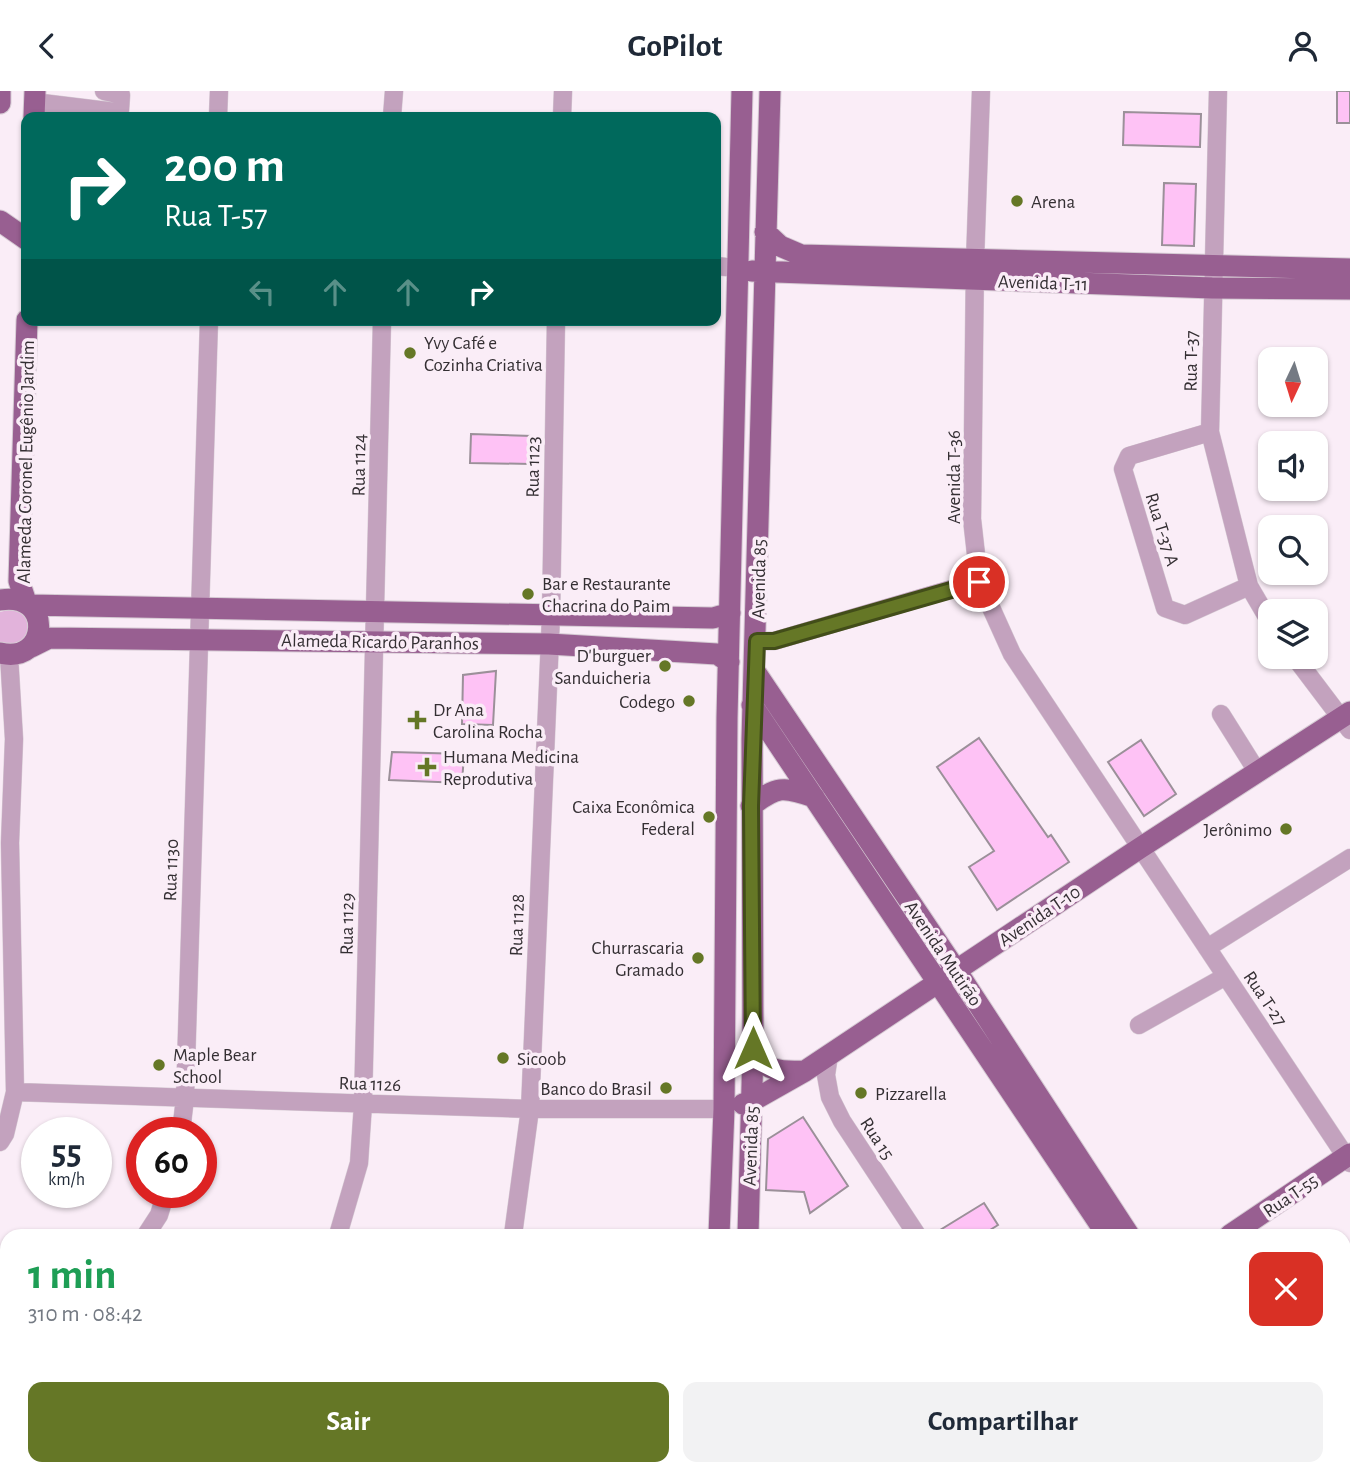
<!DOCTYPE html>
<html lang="pt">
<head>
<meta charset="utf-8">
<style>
	:root { --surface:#fff; --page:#f2f2f3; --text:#1f2937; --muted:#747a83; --accent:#657726 }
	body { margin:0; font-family:"Alegreya Sans",sans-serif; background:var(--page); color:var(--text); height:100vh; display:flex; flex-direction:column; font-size:26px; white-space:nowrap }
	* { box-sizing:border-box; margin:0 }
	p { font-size:23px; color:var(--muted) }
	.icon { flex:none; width:38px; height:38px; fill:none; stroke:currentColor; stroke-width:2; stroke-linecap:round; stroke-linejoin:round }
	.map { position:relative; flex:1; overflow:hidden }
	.side { position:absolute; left:0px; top:1138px; width:1351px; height:247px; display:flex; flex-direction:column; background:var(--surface); border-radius:21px 21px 0 0; box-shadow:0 2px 5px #0004 }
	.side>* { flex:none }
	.banner { position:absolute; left:21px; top:21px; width:700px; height:214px; border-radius:14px; box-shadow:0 2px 5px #0004; background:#00695c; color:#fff; overflow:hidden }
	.needle { width:46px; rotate:184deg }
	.fabs { position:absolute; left:1258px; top:256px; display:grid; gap:14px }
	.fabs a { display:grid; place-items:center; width:70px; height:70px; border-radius:14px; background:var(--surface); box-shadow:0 2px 5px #0004; font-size:35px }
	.speed { position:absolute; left:21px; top:1026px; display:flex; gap:14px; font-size:35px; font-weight:700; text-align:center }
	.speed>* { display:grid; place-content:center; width:91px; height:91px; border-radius:50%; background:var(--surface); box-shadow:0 2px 5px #0004; line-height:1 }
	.speed small { font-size:18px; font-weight:400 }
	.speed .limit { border:10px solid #d22; background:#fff; color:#111 }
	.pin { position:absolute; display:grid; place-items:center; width:60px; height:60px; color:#fff; margin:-30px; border:4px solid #fff; border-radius:50%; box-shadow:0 2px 7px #0007 }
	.me { position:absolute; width:77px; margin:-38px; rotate:0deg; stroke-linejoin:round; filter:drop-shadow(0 0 5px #0008) }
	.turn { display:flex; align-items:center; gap:24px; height:147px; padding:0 28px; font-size:32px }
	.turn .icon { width:91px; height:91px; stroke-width:2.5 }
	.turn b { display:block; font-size:49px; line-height:60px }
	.lanes { display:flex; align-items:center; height:66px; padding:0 28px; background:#0003; justify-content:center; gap:35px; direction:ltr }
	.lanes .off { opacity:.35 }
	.round { display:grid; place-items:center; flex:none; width:74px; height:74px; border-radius:14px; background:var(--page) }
	.headline { display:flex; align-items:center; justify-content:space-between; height:119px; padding:0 28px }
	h1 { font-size:42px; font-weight:700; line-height:52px; color:#1e9e55 }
	.action { display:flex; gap:14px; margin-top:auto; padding:14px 28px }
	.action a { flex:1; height:80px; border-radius:14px; background:var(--accent); color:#fff; font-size:28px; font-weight:700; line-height:80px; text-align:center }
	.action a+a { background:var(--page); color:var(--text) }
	header { display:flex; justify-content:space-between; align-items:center; height:91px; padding:0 28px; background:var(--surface); font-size:32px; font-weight:700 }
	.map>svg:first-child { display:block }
</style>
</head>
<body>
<header><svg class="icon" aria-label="back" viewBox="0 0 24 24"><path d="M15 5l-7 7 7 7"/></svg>GoPilot<svg class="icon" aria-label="person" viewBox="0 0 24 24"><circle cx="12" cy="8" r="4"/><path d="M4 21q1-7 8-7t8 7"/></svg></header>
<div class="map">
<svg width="1350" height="1383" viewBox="0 0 1350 1383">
	<rect width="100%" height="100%" fill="#faedf7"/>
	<!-- green -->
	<path fill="#e2b3db" d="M16 517 30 529 25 552 0 553V521Z"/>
	<!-- building -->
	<path fill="#fec2f5" stroke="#9b9099" stroke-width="2" d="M1337 0H1350V32H1337Z
		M1124 21 1201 23 1200 56 1123 54Z
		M1164 92 1196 93 1194 155 1162 154Z
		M471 343 532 345 531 373 470 372Z
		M496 580 493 634 462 633 463 584Z
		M979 647 1048 746 1051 744 1069 771 997 819 969 776 994 760 937 676Z
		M1141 649 1176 703 1144 725 1108 671Z
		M392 661 464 663 462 692 389 689Z
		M803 1026 848 1095 810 1122 804 1101 766 1099 768 1048Z
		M984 1112 998 1134 982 1144H932Z"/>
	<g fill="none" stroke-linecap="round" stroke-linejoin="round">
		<!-- minor casing -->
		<g stroke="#d6cbd4" stroke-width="19">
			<path id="minor" d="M981 0 975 170 972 428 979 490 1012 563 1350 1072
				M1218 0 1210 341 1249 495 1270 531
				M34 11 116 21 120 19 121 4 104 0
				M218 26 219 0
				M392 26 394 0
				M562 26 563 0
				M716 175 736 177
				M1210 341 1129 365 1123 378 1165 517 1185 524 1249 495
				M756 550H774L979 490
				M1294 565 1350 639
				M1221 623 1258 682
				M1207 857 1350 767
				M1139 934 1226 885
				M829 964 826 984 830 1006 842 1030 917 1144
				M15 1001 530 1018H724
				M181 1041 185 1007 209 229
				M0 1051 5 1043 15 1001 10 752 14 648 9 564
				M146 1144 159 1124 166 1101
				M338 1144 359 1072 363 1013 382 229
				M513 1144 530 1018 551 524 556 229
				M0 1272 7 1269
				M332 1377 339 1383
				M1068 1377 1072 1383
				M172 1383 179 1377
				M409 1383 413 1377"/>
		</g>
		<!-- major casing -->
		<g stroke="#d6cbd4" stroke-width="23">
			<path id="major" d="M0 12V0
				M34 26 35 0
				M0 130 26 148
				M765 141 780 155 801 164 1350 178
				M752 180 1212 197 1350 198
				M0 509C54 500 49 574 0 562
				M26 511 19 490 27 229
				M29 514 713 527 730 522
				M31 556 49 547 549 553 717 563 729 571
				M756 582 956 879 1129 1144
				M752 614 1107 1144
				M751 715C777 695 783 695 814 706
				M753 958C764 980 779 981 803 980
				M743 1013 752 1010 805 980 1140 757 1350 621
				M719 1144 724 1018 727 627 742 0
				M748 1144 753 958 752 648 770 0
				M1230 1144 1350 1063
				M1263 1377 1266 1383
				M1286 1377 1290 1383
				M626 1383 629 1377
				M713 1383V1377
				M729 1383 742 1378
				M878 1383 886 1377"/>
		</g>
		<!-- minor -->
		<use href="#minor" stroke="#c3a2be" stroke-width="18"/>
		<!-- major -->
		<use href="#major" stroke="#985f91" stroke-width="21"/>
	</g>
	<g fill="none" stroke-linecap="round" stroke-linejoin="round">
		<!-- route casing -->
		<g stroke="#424d19" stroke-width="18">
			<path id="route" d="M753 957 751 715 757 550H774L979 491"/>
		</g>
		<!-- route -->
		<use href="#route" stroke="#657726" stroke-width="12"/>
	</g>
	<!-- markers -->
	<g fill="#657726" stroke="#faedf7" stroke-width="2.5">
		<circle cx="1017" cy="110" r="7"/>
		<circle cx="410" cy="262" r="7"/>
		<circle cx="528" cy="503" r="7"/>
		<circle cx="665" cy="575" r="7"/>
		<circle cx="689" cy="610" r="7"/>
		<path d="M413.5 618.5h7v7h7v7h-7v7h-7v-7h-7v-7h7z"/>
		<path d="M423.5 665.5h7v7h7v7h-7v7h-7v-7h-7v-7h7z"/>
		<circle cx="709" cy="726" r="7"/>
		<circle cx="1286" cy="738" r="7"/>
		<circle cx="698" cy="867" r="7"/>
		<circle cx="503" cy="967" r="7"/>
		<circle cx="159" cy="974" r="7"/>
		<circle cx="666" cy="997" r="7"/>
		<circle cx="861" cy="1002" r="7"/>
	</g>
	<g text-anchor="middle" stroke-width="7" stroke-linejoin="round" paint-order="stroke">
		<!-- poi labels -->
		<g font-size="19" fill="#342f33" stroke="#faedf7" text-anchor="start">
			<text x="1031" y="117">Arena</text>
			<text x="424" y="258">Yvy Café e<tspan x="424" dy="22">Cozinha Criativa</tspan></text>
			<text x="542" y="499">Bar e Restaurante<tspan x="542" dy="22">Chacrina do Paim</tspan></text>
			<text x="651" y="571" text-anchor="end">D'burguer<tspan x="651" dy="22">Sanduicheria</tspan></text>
			<text x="675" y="617" text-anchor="end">Codego</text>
			<text x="433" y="625">Dr Ana<tspan x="433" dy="22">Carolina Rocha</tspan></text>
			<text x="443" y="672">Humana Medicina<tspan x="443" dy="22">Reprodutiva</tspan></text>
			<text x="695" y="722" text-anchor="end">Caixa Econômica<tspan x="695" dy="22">Federal</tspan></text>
			<text x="1272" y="745" text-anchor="end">Jerônimo</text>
			<text x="684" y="863" text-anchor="end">Churrascaria<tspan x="684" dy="22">Gramado</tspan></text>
			<text x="173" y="970">Maple Bear<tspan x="173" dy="22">School</tspan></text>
			<text x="517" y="974">Sicoob</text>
			<text x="652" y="1004" text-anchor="end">Banco do Brasil</text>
			<text x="875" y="1009">Pizzarella</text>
		</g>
		<!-- street labels -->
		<g font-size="19" fill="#342f33" stroke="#faedf7">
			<text transform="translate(1043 191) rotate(2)" y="7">Avenida T-11</text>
			<text transform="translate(1190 270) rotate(-89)" y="7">Rua T-37</text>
			<text transform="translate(25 371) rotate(-89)" y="7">Alameda Coronel Eugênio Jardim</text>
			<text transform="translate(358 374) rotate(-89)" y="7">Rua 1124</text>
			<text transform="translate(532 376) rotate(-89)" y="7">Rua 1123</text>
			<text transform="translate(953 386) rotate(-90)" y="7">Avenida T-36</text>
			<text transform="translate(1163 438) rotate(73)" y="7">Rua T-37 A</text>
			<text transform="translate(758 488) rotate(-89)" y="7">Avenida 85</text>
			<text transform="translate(380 550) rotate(1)" y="7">Alameda Ricardo Paranhos</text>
			<text transform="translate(170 779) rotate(-88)" y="7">Rua 1130</text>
			<text transform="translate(1039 824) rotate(-34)" y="7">Avenida T-10</text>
			<text transform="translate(346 833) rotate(-89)" y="7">Rua 1129</text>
			<text transform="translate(516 834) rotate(-88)" y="7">Rua 1128</text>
			<text transform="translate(944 862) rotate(56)" y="7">Avenida Mutirão</text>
			<text transform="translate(1266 907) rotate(56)" y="7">Rua T-27</text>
			<text transform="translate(370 992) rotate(2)" y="7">Rua 1126</text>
			<text transform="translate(878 1047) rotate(57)" y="7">Rua 15</text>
			<text transform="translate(750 1055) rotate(-88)" y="7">Avenida 85</text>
			<text transform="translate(1290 1104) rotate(-34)" y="7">Rua T-55</text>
		</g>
	</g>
</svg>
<div class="fabs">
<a><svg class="needle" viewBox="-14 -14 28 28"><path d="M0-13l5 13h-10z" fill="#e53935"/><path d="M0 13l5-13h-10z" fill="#747a83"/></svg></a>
<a><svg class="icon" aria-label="sound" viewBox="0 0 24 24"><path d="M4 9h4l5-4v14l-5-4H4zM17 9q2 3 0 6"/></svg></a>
<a><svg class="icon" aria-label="search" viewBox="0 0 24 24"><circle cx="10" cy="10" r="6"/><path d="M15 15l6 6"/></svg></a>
<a><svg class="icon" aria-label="layers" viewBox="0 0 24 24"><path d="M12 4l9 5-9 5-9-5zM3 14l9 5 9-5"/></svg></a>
</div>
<div class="speed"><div>55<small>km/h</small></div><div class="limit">60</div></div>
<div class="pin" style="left:979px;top:491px;background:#d93025"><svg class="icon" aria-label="arrive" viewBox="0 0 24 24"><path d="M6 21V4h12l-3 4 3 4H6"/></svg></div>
<svg class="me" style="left:753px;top:957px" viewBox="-20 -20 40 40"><path d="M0-17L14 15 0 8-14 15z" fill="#657726" stroke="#fff" stroke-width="4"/></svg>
<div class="banner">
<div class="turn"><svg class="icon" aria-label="right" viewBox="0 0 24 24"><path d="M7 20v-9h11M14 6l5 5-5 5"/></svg><div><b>200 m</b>Rua T-57</div></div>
<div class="lanes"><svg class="icon off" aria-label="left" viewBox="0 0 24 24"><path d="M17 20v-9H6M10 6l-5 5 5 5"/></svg><svg class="icon off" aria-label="ahead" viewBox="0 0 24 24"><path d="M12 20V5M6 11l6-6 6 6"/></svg><svg class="icon off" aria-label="ahead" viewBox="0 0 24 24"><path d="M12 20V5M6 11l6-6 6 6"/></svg><svg class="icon" aria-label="right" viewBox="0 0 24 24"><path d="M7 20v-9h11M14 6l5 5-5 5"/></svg></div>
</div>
<section class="side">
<div class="headline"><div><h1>1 min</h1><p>310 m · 08:42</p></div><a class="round" style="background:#d93025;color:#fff"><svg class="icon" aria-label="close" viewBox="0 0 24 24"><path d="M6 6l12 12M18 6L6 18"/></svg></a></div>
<div class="action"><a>Sair</a><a>Compartilhar</a></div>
</section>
</div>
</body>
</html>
